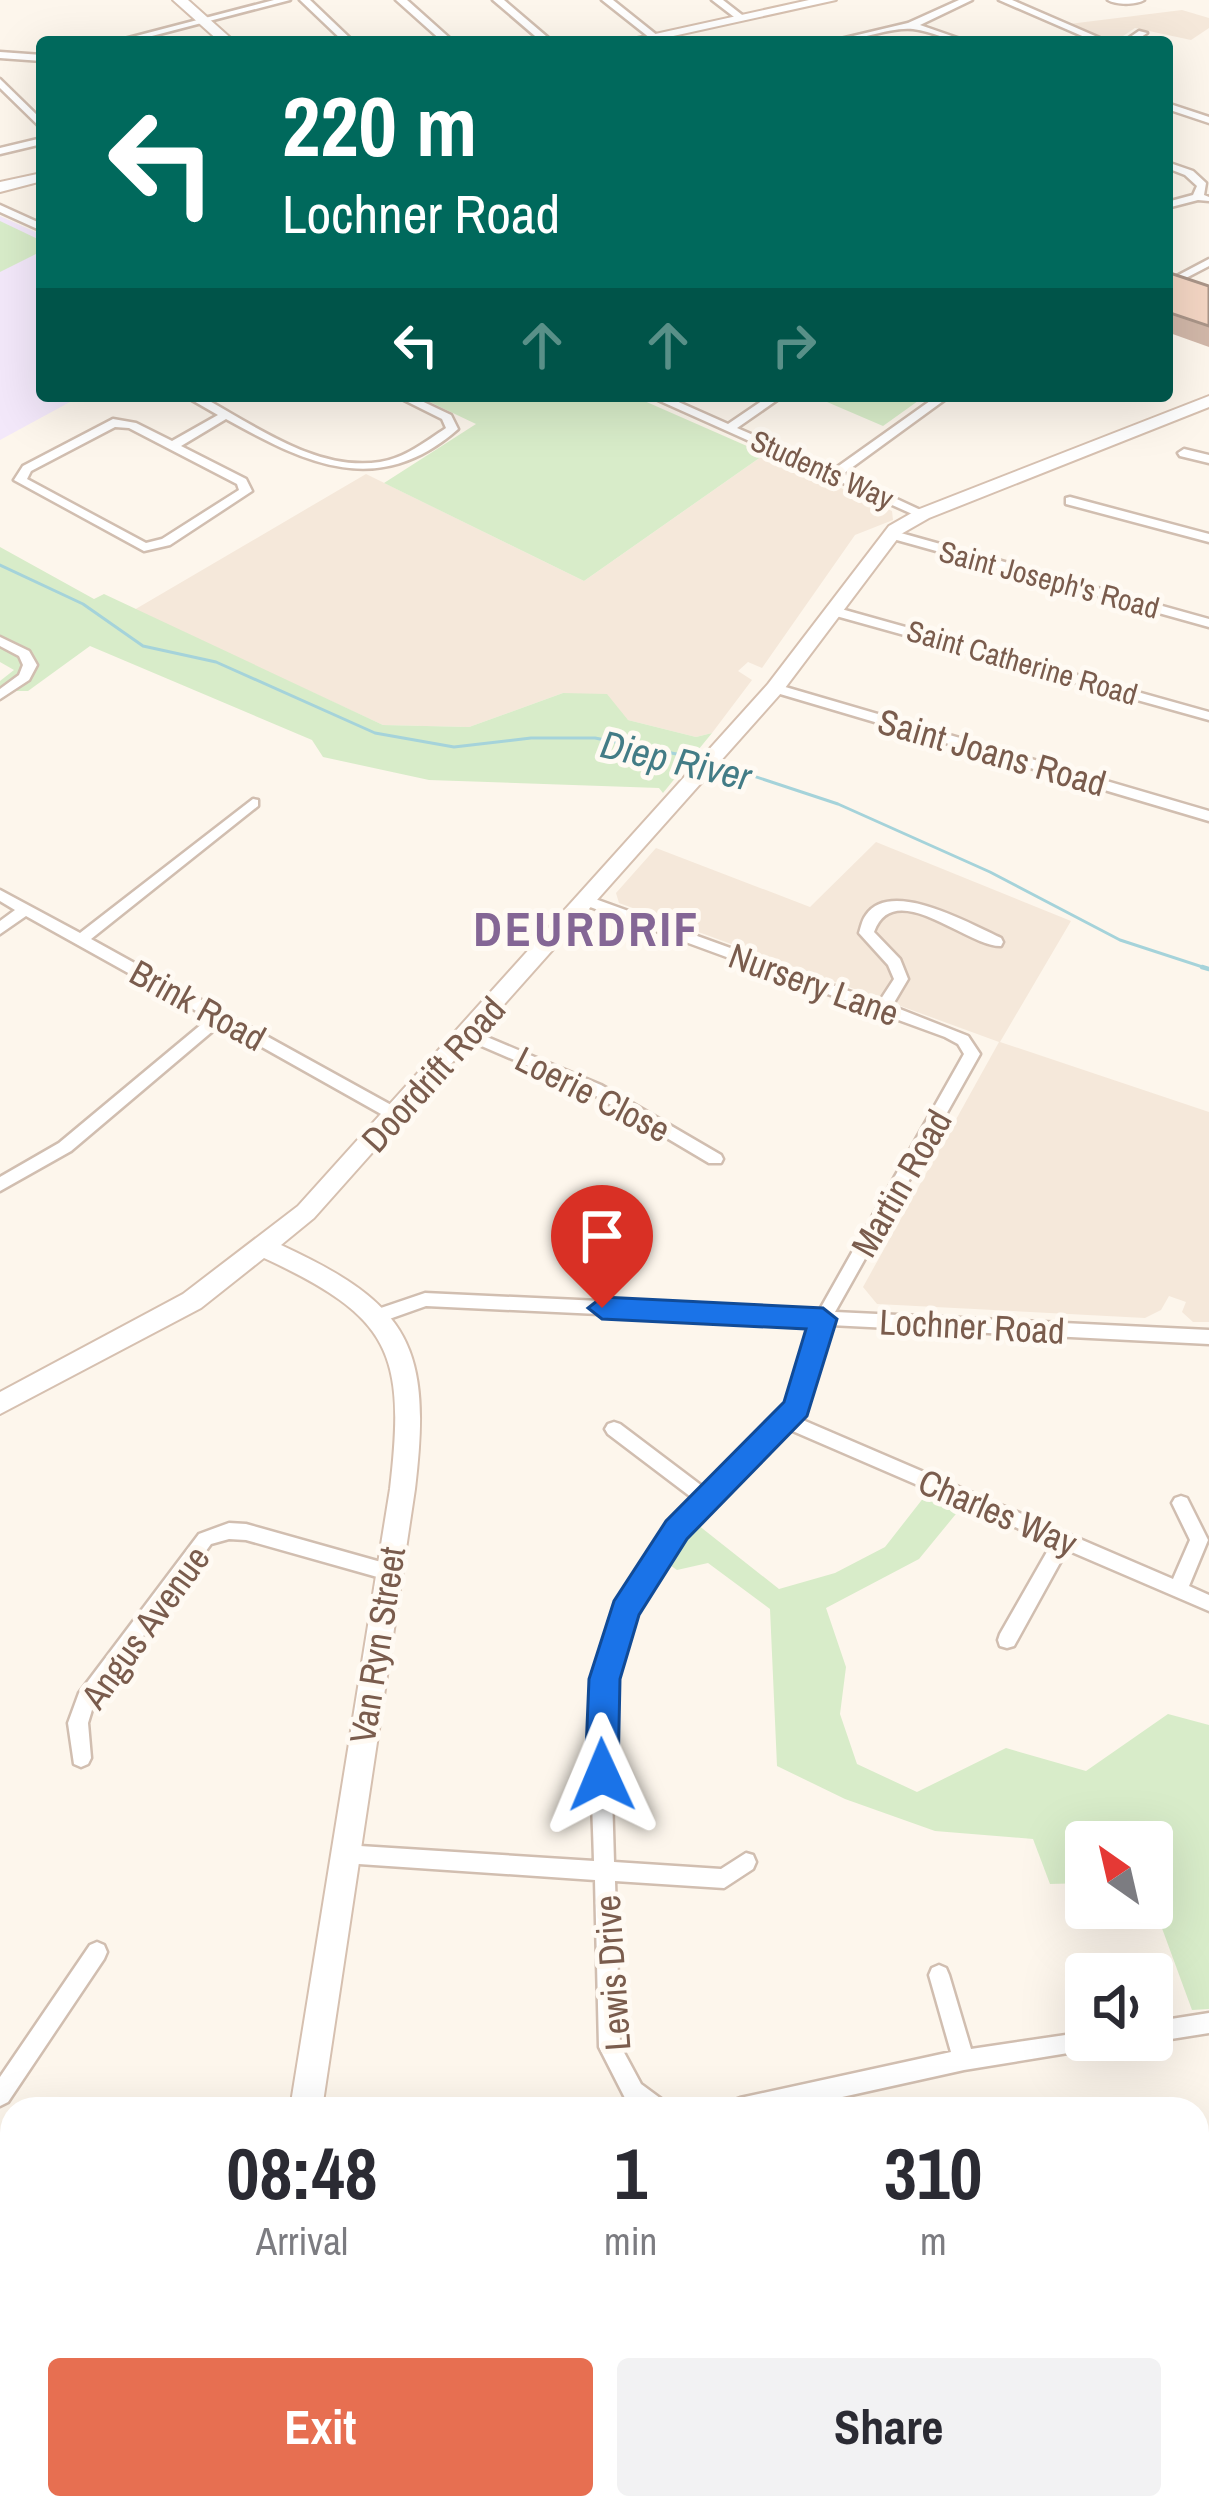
<!DOCTYPE html>
<html lang="en">
<head>
<meta charset="utf-8">
<style>
	:root { --surface:#fff; --page:#f2f2f3; --text:#2b2b33; --muted:#7c7c81; --accent:#e76f51 }
	body { margin:0; font-family:"Archivo Narrow",sans-serif; background:var(--page); color:var(--text); height:100vh; display:flex; flex-direction:column; font-size:45px; white-space:nowrap }
	* { box-sizing:border-box; margin:0 }
	p { font-size:39px; color:var(--muted) }
	.icon { flex:none; width:66px; height:66px; fill:none; stroke:currentColor; stroke-width:2; stroke-linecap:round; stroke-linejoin:round }
	.map { position:relative; flex:1; overflow:hidden }
	.sheet { position:absolute; left:0px; top:2097px; width:1209px; height:423px; display:flex; flex-direction:column; background:var(--surface); border-radius:36px 36px 0 0; box-shadow:0 12px 48px #0002 }
	.sheet>* { flex:none }
	.banner { position:absolute; left:36px; top:36px; width:1137px; height:366px; border-radius:12px; box-shadow:0 12px 48px #0002; background:#00695c; color:#fff; overflow:hidden }
	.needle { width:78px; rotate:326deg }
	.tools { position:absolute; left:1065px; top:1821px; display:grid; gap:24px }
	.tools a { display:grid; place-items:center; width:108px; height:108px; border-radius:12px; background:var(--surface); box-shadow:0 12px 48px #0002; font-size:60px }
	.pin { position:absolute; display:grid; place-items:center; width:102px; height:102px; color:#fff; margin:-123px -51px; border-radius:50% 50% 50% 0; rotate:-45deg; box-shadow:0 0 12px #0007 }
	.pin .icon { rotate:45deg }
	.me { position:absolute; width:132px; margin:-66px; rotate:359deg; stroke-linejoin:round; filter:drop-shadow(0 0 9px #0008) }
	.turn { display:flex; align-items:center; gap:42px; height:252px; padding:0 48px; font-size:54px }
	.turn .icon { width:156px; height:156px; stroke-width:2.5 }
	.turn b { display:block; font-size:84px; line-height:102px }
	.lanes { display:flex; align-items:center; height:114px; padding:0 48px; background:#0003; justify-content:center; gap:60px; direction:ltr }
	.lanes .off { opacity:.35 }
	.eta { display:flex; justify-content:space-evenly; align-items:center; height:204px; text-align:center }
	.eta b { font-size:72px; font-weight:800; line-height:84px }
	.primary-button { display:flex; gap:24px; margin-top:auto; padding:24px 48px }
	.primary-button a { flex:1; height:138px; border-radius:12px; background:var(--accent); color:#fff; font-size:48px; font-weight:800; line-height:138px; text-align:center }
	.primary-button a+a { background:var(--page); color:var(--text) }
	.map>svg:first-child { display:block }
</style>
</head>
<body>
<div class="map">
<svg width="1209" height="2519" viewBox="0 0 1209 2519">
	<rect width="100%" height="100%" fill="#fdf6ec"/>
	<!-- residential -->
	<path fill="#f5e8da" d="M1182 10 1209 18V28L1191 40 1135 28 1114 42 1069 24Z
		M765 454 892 511 893 520 855 535 762 668 748 662 738 671 752 680 712 733 696 737 628 720 563 693 469 727 383 725 134 610 366 474 584 581Z
		M876 842 1071 921 1000 1042 1209 1112V1322H1193L1182 1312 1186 1302 1169 1296 1161 1310 1145 1318 877 1304 863 1287 999 1042 619 903 616 893 656 848 810 907Z"/>
	<!-- education -->
	<path fill="#f3e8fa" d="M0 216 42 235V396H81L0 440Z"/>
	<!-- green -->
	<path fill="#d8ecc9" d="M0 221 42 241V251L0 272Z
		M417 396H633L765 454 584 581 384 483 476 424Z
		M813 396H925L883 426Z
		M0 547 94 599 104 594 383 725 469 727 563 693 607 694 628 720 696 737 712 733 663 793 659 788 429 780 323 757 312 740 90 646 28 691H0V681L14 670 0 662Z
		M928 1492 960 1509 919 1559 826 1608 846 1667 840 1714 857 1764 917 1792 1006 1748 1086 1771 1168 1714 1209 1725V2009L1192 2010 1152 1901V1842H1086V1883L1050 1884 1033 1839 935 1831 845 1799 777 1766 770 1609 708 1563 677 1570 664 1561 698 1525 779 1589 835 1573 885 1547Z
		M1209 2449V2519H968L1006 2508H1197V2453Z"/>
	<g fill="none" stroke-linecap="round" stroke-linejoin="round">
		<!-- stream-far1 -->
		<path stroke="#a5d3da" stroke-width="3" d="M0 565 83 604 143 646 216 662 375 733 454 747 531 738H595L707 760
			M717 764 838 804 990 872 1120 940 1209 969"/>
		<!-- stream -->
		<path stroke="#a5d3da" stroke-width="4.5" d="M1202 967 1209 969"/>
		<!-- street casing -->
		<g stroke="#d1beb0" stroke-width="5">
			<path id="street" d="M274 0H290L129 42H113Z
				M300 0H310L354 42H344Z
				M396 0H407L454 42H443Z
				M493 0H504L553 42H542Z
				M602 0H613L658 36 650 38Z
				M712 0H723L746 18 738 20Z
				M959 0H972L920 25 969 42C948 42 933 31 913 29 893 26 854 42 828 42L908 23Z
				M999 0H1012L1109 42H1096Z
				M1108 0H1144C1136 5 1116 5 1108 0Z
				M1139 31 1147 33 1134 42H1123Z
				M0 52 42 55V61L0 58Z
				M0 79 42 120V129L0 88Z
				M1167 103 1209 117V123L1167 109Z
				M42 138V144L0 154V148Z
				M1167 162 1193 171 1206 183 1204 195 1209 197V201L1198 200 1167 208V202L1193 195 1197 186 1185 175 1167 168Z
				M0 205 42 224V231L0 212Z
				M1209 259V266L1182 280 1173 278Z
				M185 396H200C253 424 316 472 380 462 405 458 425 442 446 428L442 419 396 396H411L451 415 458 429C378 499 307 464 226 419L181 446 246 479 252 491 170 545 144 551 14 480 23 466 113 419 136 423 172 441 218 415ZM115 427 129 428 237 484 239 490 162 539 146 543 27 479 31 471Z
				M649 396H665L728 424 769 396H783L737 428 833 470 937 396H950L843 474 929 514 927 517H919Z
				M1184 449 1209 455V463L1180 456 1178 453Z
				M1070 497 1209 534V542L1066 504V498Z
				M890 530 1209 619V627L886 537V531Z
				M834 607 1209 712V720L829 614 828 611Z
				M0 637 29 651 37 665 29 680 0 699V689L19 675 23 665 19 656 0 646Z
				M775 684 1209 811V821L770 691 768 688Z
				M253 799 258 800V806L91 939 402 1111 404 1115 402 1119H390L221 1024 71 1151 0 1191V1177L59 1143 209 1018 26 916 0 934V921L15 910 0 901V890L80 933Z
				M587 896 879 1002 894 979 888 965 859 933C861 927 862 920 866 915 891 878 972 925 1001 938L1003 942 1001 946C967 947 894 876 874 932L900 959 908 979 892 1006 968 1036 980 1054 835 1312 1209 1330V1344L830 1325 806 1408 798 1418 1173 1579 1190 1540 1172 1503 1175 1498 1181 1496 1187 1498 1208 1540 1189 1586 1209 1595V1611L1067 1550 1014 1646 1007 1648 1000 1646 998 1640 1000 1634 1052 1543 788 1429 683 1535 644 1593 619 1656 610 1727 614 1862 721 1869 746 1853 753 1855 756 1862 753 1869 724 1888 615 1881 620 2045 641 2084 664 2101 667 2109H639L625 2098 599 2047 595 1880 344 1863 337 1861 334 1854 337 1847 344 1845 594 1861C593 1818 590 1774 591 1731 592 1643 634 1562 695 1500L608 1434 605 1429 608 1424 614 1422 620 1424 706 1489 789 1405 813 1324 426 1306 378 1323 372 1321 370 1316 372 1311 425 1293 819 1311 964 1054 958 1044 945 1037 582 904 580 901 582 898Z
				M468 1029 601 1085 721 1155 723 1159 721 1163H709L591 1093 463 1038 460 1034Z
				M229 1523 246 1524 388 1564 394 1567 397 1572 394 1577 388 1580 246 1540 229 1539 211 1544 94 1703 88 1723 91 1758 88 1764 81 1767 74 1764 68 1723 79 1693 199 1534Z
				M97 1942 104 1945 107 1952 104 1959 8 2102 0 2106V2077L90 1945Z
				M939 1965 946 1968 949 1975 971 2049 1086 2032V2040H1108L1105 2047 964 2070 788 2109H729L732 2101 740 2098 951 2052 929 1975 932 1968Z
				M1209 2013V2033L1152 2042 1147 2040H1152V2022Z"/>
		</g>
		<!-- secondary casing -->
		<g stroke="#d6c0b0" stroke-width="4">
			<path id="secondary" d="M173 0H188L235 42H220Z
				M809 0H836L646 42H619Z
				M42 173V181L0 192V182Z
				M1209 396V407L929 518 901 534 782 692 314 1218 281 1245C411 1305 432 1348 415 1489L322 2109H290L390 1489C406 1352 391 1317 264 1258L201 1308 0 1414V1392L183 1294 298 1206 768 684 889 526 917 510Z
				M1209 2395V2429L1197 2432V2398Z
				M228 2508H262L260 2519H226Z
				M828 2508H896L892 2519H824Z"/>
		</g>
		<!-- street -->
		<use href="#street" fill="#fff" fill-rule="evenodd"/>
		<!-- secondary -->
		<use href="#secondary" fill="#fff" fill-rule="evenodd"/>
	</g>
	<!-- wall -->
	<path fill="#d1b7a8" d="M1167 272 1209 286V347L1167 332Z"/>
	<!-- building -->
	<path fill="#f3d5c3" stroke="#aa9588" stroke-width="3" d="M1167 272 1209 286V326L1167 312Z"/>
	<!-- route -->
	<path fill="#1a73e8" stroke="#114b97" stroke-width="3" d="M602 1297 823 1308 837 1319 807 1416 687 1539 639 1615 620 1679 618 1775 613 1786 602 1790 590 1786 585 1775 589 1679 614 1601 666 1521 784 1402 806 1329 602 1319 588 1308Z"/>
	<g text-anchor="middle" stroke-width="10" stroke-linejoin="round" paint-order="stroke">
		<!-- far-street labels -->
		<g font-size="30" fill="#7a5c4d" stroke="#fffaf3">
			<text transform="translate(822 470) rotate(24)" y="10">Students Way</text>
			<text transform="translate(1049 580) rotate(15)" y="10">Saint Joseph's Road</text>
			<text transform="translate(1022 663) rotate(16)" y="10">Saint Catherine Road</text>
		</g>
		<!-- street labels -->
		<g font-size="36" fill="#7a5c4d" stroke="#fffaf3">
			<text transform="translate(992 752) rotate(16)" y="13">Saint Joans Road</text>
			<text transform="translate(814 984) rotate(20)" y="13">Nursery Lane</text>
			<text transform="translate(198 1005) rotate(29)" y="13">Brink Road</text>
			<text transform="translate(433 1074) rotate(-48)" y="13">Doordrift Road</text>
			<text transform="translate(593 1094) rotate(27)" y="13">Loerie Close</text>
			<text transform="translate(901 1183) rotate(-60)" y="13">Martin Road</text>
			<text transform="translate(972 1326) rotate(3)" y="13">Lochner Road</text>
			<text transform="translate(998 1512) rotate(23)" y="13">Charles Way</text>
			<text transform="translate(145 1627) rotate(-54)" y="13">Angus Avenue</text>
			<text transform="translate(377 1645) rotate(-81)" y="13">Van Ryn Street</text>
			<text transform="translate(612 1973) rotate(-94)" y="13">Lewis Drive</text>
		</g>
		<!-- water labels -->
		<g font-size="39" font-style="italic" fill="#437c86" stroke="#fffaf3">
			<text transform="translate(676 760) rotate(13)" y="14">Diep River</text>
		</g>
		<!-- district labels -->
		<g font-size="48" font-weight="bold" letter-spacing="3" fill="#846695" stroke="#fffaf3">
			<text x="587" y="946">DEURDRIF</text>
		</g>
	</g>
</svg>
<div class="tools">
<a><svg class="needle" viewBox="-14 -14 28 28"><path d="M0-13l5 13h-10z" fill="#e53935"/><path d="M0 13l5-13h-10z" fill="#7c7c81"/></svg></a>
<a><svg class="icon" aria-label="sound" viewBox="0 0 24 24"><path d="M4 9h4l5-4v14l-5-4H4zM17 9q2 3 0 6"/></svg></a>
</div>
<div class="pin" style="left:602px;top:1308px;background:#d93025"><svg class="icon" aria-label="arrive" viewBox="0 0 24 24"><path d="M6 21V4h12l-3 4 3 4H6"/></svg></div>
<svg class="me" style="left:602px;top:1775px" viewBox="-20 -20 40 40"><path d="M0-17L14 15 0 8-14 15z" fill="#1a73e8" stroke="#fff" stroke-width="4"/></svg>
<div class="banner">
<div class="turn"><svg class="icon" aria-label="left" viewBox="0 0 24 24"><path d="M17 20v-9H6M10 6l-5 5 5 5"/></svg><div><b>220 m</b>Lochner Road</div></div>
<div class="lanes"><svg class="icon" aria-label="left" viewBox="0 0 24 24"><path d="M17 20v-9H6M10 6l-5 5 5 5"/></svg><svg class="icon off" aria-label="ahead" viewBox="0 0 24 24"><path d="M12 20V5M6 11l6-6 6 6"/></svg><svg class="icon off" aria-label="ahead" viewBox="0 0 24 24"><path d="M12 20V5M6 11l6-6 6 6"/></svg><svg class="icon off" aria-label="right" viewBox="0 0 24 24"><path d="M7 20v-9h11M14 6l5 5-5 5"/></svg></div>
</div>
<section class="sheet">
<div class="eta">
<div><b>08:48</b><p>Arrival</p></div>
<div><b>1</b><p>min</p></div>
<div><b>310</b><p>m</p></div>
</div>
<div class="primary-button"><a>Exit</a><a>Share</a></div>
</section>
</div>
</body>
</html>
